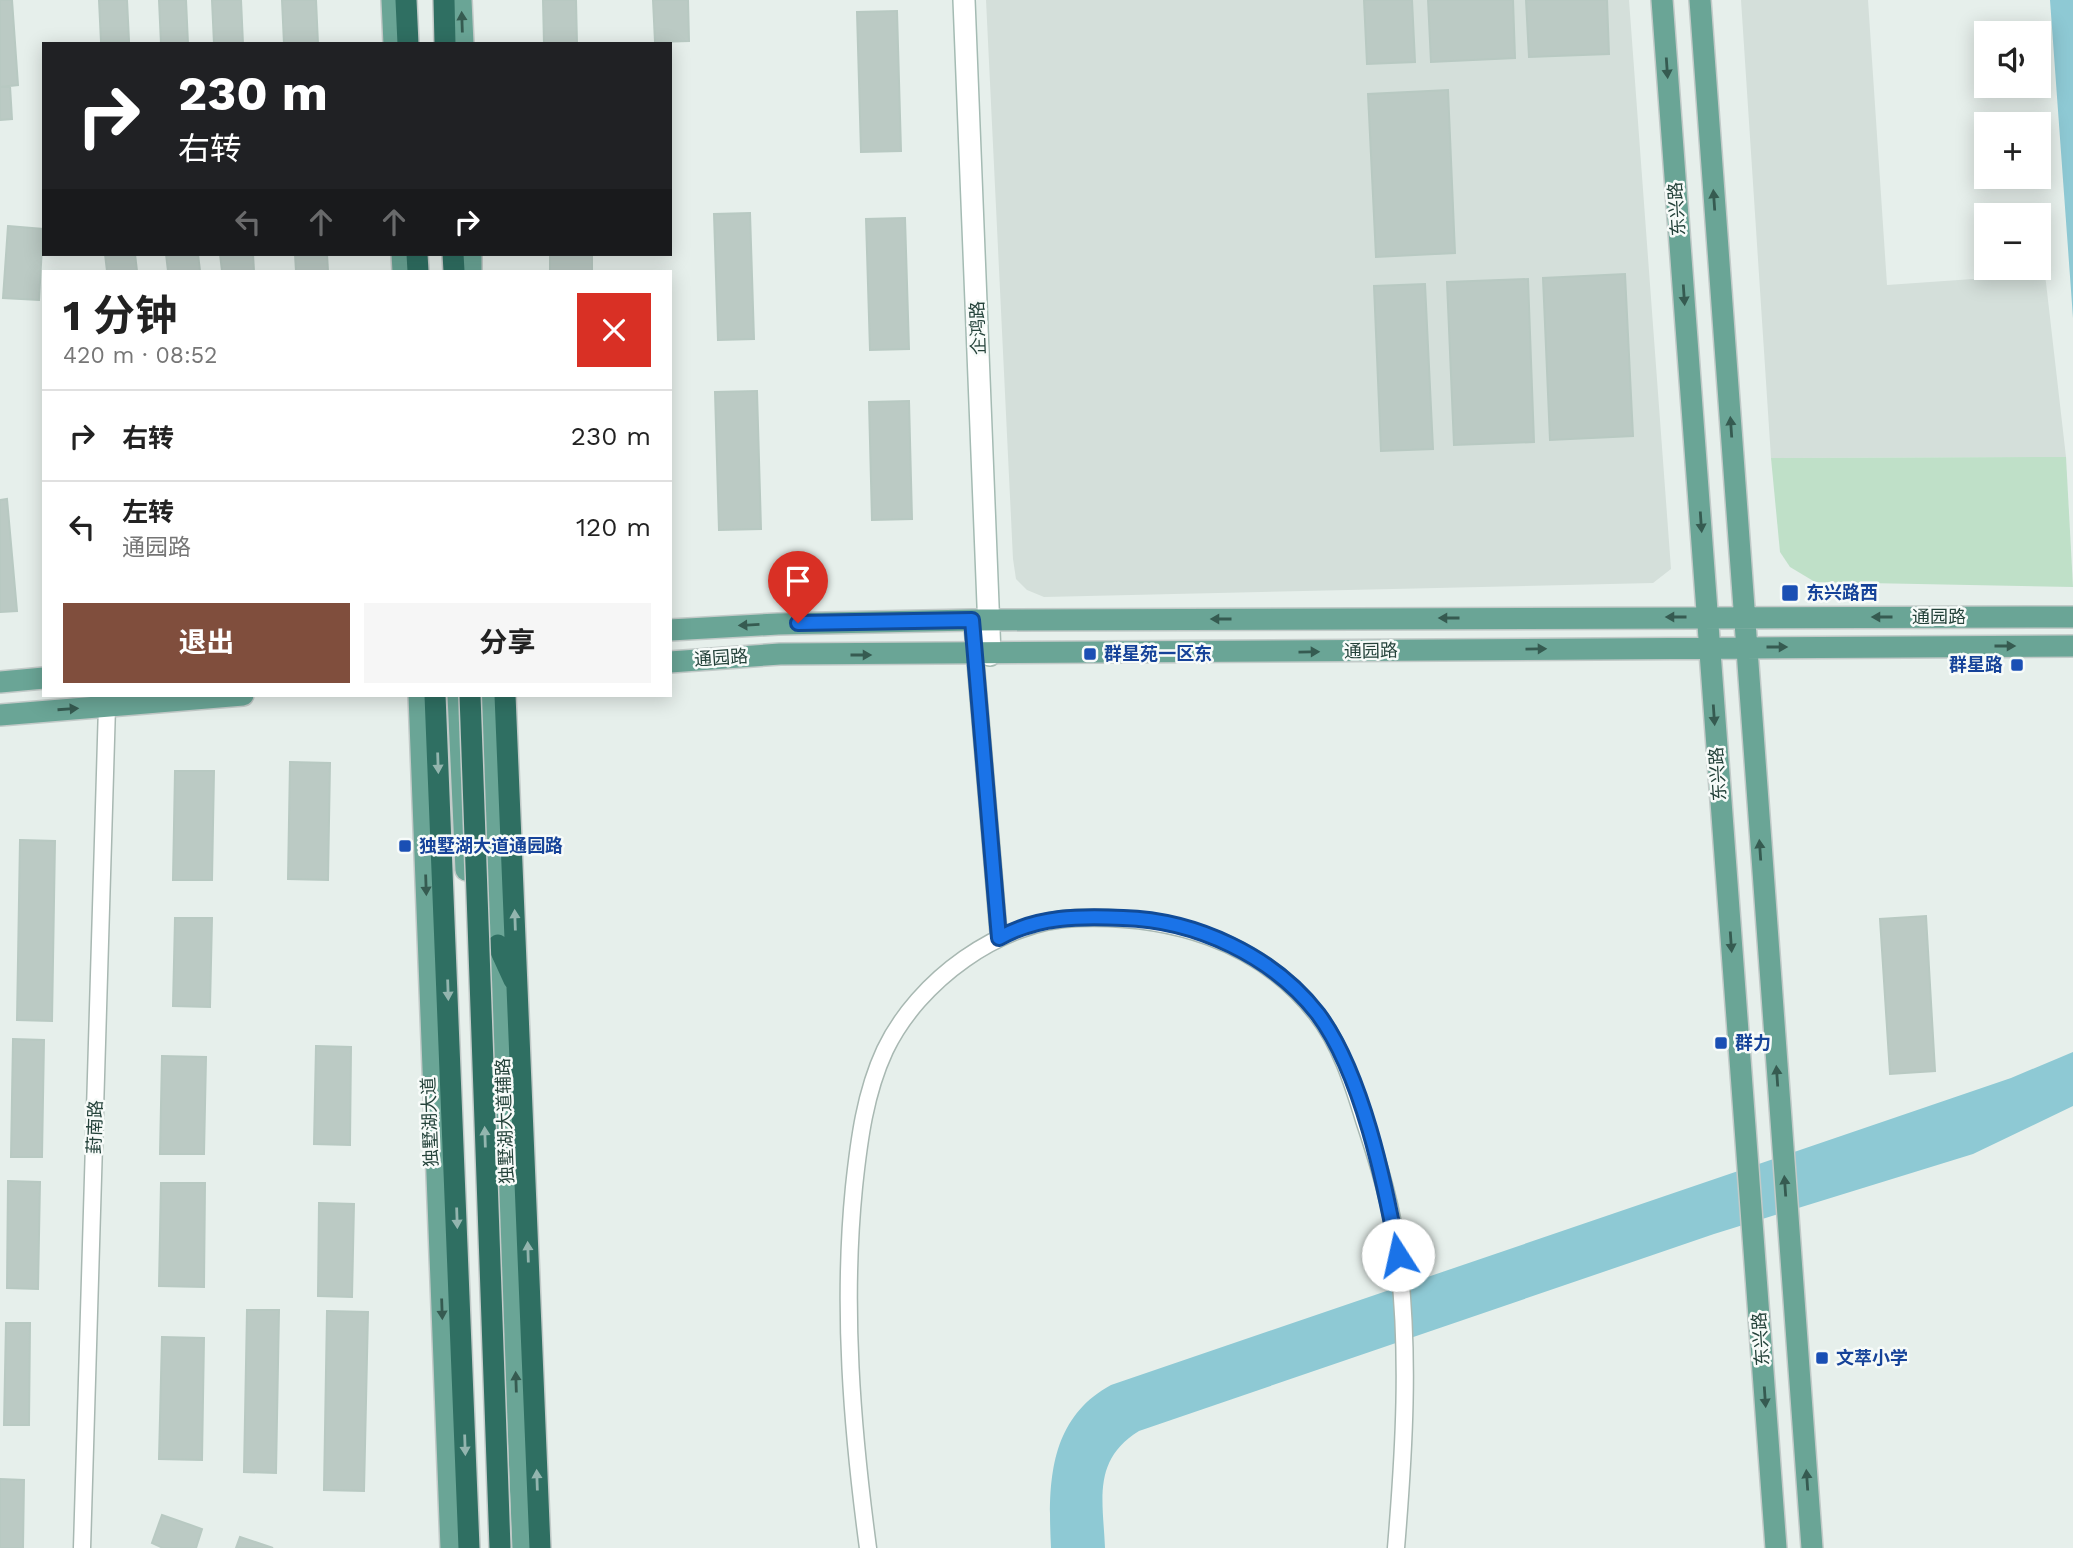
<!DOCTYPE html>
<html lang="zh">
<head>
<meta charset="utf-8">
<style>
	:root { --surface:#fff; --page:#f6f6f6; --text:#222; --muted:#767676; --line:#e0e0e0; --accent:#804e3d }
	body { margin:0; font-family:"Work Sans","Noto Sans SC",sans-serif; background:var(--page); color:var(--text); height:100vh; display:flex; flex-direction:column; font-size:26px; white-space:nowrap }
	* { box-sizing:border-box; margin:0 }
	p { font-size:23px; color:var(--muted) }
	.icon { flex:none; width:38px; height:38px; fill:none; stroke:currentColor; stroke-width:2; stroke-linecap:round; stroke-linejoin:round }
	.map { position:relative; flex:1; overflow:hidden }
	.panel { position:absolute; left:42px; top:270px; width:630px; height:427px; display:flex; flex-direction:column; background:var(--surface); border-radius:0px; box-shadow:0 4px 18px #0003 }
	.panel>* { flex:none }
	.hud { position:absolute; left:42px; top:42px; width:630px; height:214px; border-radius:0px; box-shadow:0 4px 18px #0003; background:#202124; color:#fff; overflow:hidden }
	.buttons { position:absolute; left:1974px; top:21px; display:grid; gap:14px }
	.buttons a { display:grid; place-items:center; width:77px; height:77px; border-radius:0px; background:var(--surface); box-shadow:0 4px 18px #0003; font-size:35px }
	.pin { position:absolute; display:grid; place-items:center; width:60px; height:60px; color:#fff; margin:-72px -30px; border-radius:50% 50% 50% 0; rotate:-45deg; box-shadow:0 0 7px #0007 }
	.pin .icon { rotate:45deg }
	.me { position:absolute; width:77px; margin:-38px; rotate:350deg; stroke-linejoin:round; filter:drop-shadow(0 0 5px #0008) }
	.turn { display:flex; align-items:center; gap:24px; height:147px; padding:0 21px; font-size:32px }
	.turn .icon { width:91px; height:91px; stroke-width:2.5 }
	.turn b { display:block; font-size:49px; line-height:60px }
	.lanes { display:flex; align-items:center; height:66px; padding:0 21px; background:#0003; justify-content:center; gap:35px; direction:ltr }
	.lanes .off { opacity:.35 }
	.round { display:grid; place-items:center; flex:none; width:74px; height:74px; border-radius:0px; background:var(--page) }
	.headline { display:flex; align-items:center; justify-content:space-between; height:119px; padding:0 21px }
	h1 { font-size:42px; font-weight:700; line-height:52px }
	.primary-button { display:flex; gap:14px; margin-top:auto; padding:14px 21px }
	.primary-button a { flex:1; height:80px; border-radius:0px; background:var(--accent); color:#fff; font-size:28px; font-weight:700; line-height:80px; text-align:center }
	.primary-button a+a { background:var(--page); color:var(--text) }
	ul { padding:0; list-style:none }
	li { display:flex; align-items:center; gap:21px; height:91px; padding:0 21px; border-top:2px solid var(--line) }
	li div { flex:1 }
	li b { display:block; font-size:26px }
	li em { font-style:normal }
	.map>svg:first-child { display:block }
</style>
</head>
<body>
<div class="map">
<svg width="2073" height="1548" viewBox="0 0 2073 1548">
	<rect width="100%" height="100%" fill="#e6efeb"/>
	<!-- built -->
	<path fill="#d4dfda" d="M986 0H1629L1671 569 1653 583 1044 597 1027 590 1016 579 1013 559Z
		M1741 0H1868L1887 285 2045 274 2066 457 1771 458Z"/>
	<!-- green -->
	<path fill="#bfe0c8" d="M2066 457 2073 587 1815 582 1790 567 1780 552 1771 458Z"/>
	<!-- water -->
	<path fill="#8ec9d4" d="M2050 0H2073V318Z
		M2073 1052V1106L1973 1154 1714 1234 1139 1431C1092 1460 1103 1500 1105 1548H1051C1048 1485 1048 1419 1111 1385L2011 1078Z"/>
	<!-- building -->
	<path fill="#bbcac4" stroke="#b8c9c2" stroke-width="2" d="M0 0H12L18 85 0 87Z
		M99 0H127L129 41 101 42Z
		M159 0H186L188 44H161Z
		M212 0H241L243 44H214Z
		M282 0H316L318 44H284Z
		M543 0H576L577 44H544Z
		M653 0H688L689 41 655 42Z
		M1364 0H1412L1415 62 1367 64Z
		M1428 0H1513L1515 58 1431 62Z
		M1526 0H1607L1609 54 1529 57Z
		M897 11 901 151 861 152 857 12Z
		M10 86 12 119 0 120V87Z
		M1448 90 1455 253 1376 257 1368 94Z
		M750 213 754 339 718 340 714 214Z
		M905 218 909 349 870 350 866 219Z
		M8 226 43 229 39 300 3 298Z
		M105 254H135L137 271H107Z
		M166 254H198L200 271H168Z
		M220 254H253L254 271H222Z
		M295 254H327L328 271H296Z
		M550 254H592V271H550Z
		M1625 274 1633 436 1550 440 1543 278Z
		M1528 279 1534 442 1454 445 1447 282Z
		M1425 284 1433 449 1381 451 1374 286Z
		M757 391 761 529 719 530 715 392Z
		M909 401 912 519 872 520 869 402Z
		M7 499 17 611 0 612V500Z
		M290 762 330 763 328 880 288 879Z
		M175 771H214L212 880H173Z
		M20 840 55 841 52 1021 17 1020Z
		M1926 916 1935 1071 1890 1074 1880 919Z
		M175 918H212L210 1007 173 1006Z
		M13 1039 44 1040 42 1157H11Z
		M316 1046 351 1047 350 1145 314 1144Z
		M162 1056 206 1057 204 1154H160Z
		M8 1181 40 1182 38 1289 7 1288Z
		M161 1183H205L204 1287 159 1286Z
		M319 1203 354 1204 352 1297 318 1296Z
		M247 1310H279L276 1473 244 1472Z
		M327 1311 368 1312 364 1491 324 1490Z
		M6 1323H30L29 1425H4Z
		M162 1337 204 1338 202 1460 159 1459Z
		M0 1479 24 1480 23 1548H0Z
		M162 1515 202 1529 196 1548H163L152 1543Z
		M240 1537 273 1548H236Z"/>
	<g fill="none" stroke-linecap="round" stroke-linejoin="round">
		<!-- street casing -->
		<g stroke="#a8b8b2" stroke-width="19">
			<path id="street" d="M972 620 999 938
				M82 1548 107 706
				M868 1548C852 1429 842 1307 854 1187 859 1140 865 1093 885 1050 918 981 1000 920 1078 918 1168 915 1258 939 1316 1013 1340 1043 1353 1084 1364 1120 1379 1165 1393 1210 1398 1257 1410 1353 1404 1452 1396 1548"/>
		</g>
		<!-- secondary casing -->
		<g stroke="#a4bbb3" stroke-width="24">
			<path id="secondary" d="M964 0 990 655"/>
		</g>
		<!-- primary casing -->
		<g stroke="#c2cac8" stroke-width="24">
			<path id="primary" d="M392 0 394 44
				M461 0 463 44
				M1662 0 1776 1548
				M1700 0 1812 1548
				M402 254 403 271
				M471 254V271
				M670 630 778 624 972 620 2073 617
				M670 662 780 654 2073 646
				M0 682 44 678
				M419 695 451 1548
				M458 695 466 870
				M487 695 523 1548
				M0 715 243 695"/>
		</g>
		<!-- highway casing -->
		<g stroke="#c2cac8" stroke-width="24">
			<path id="highway" d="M406 0 408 44
				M444 0 445 44
				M417 254 418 271
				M453 254 454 271
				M435 695 469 1548
				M505 695 540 1548
				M498 945 514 980"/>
		</g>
		<!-- street -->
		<use href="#street" stroke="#fff" stroke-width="16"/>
		<!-- secondary -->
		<use href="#secondary" stroke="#fff" stroke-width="21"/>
		<!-- primary -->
		<use href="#primary" stroke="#6aa596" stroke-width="21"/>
		<!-- highway -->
		<use href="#highway" stroke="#2f6f62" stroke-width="21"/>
		<!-- highway-bridge casing -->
		<g stroke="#c2cac8" stroke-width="24" stroke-linecap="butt">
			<path id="highway-bridge" d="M470 695 500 1548"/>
		</g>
		<!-- highway-bridge -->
		<use href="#highway-bridge" stroke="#2f6f62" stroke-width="21"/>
	</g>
	<!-- one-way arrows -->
	<defs><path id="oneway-solid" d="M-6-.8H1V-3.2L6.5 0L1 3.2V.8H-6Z" transform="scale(1.75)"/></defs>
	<g fill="#365b51">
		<use href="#oneway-solid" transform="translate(462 22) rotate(-92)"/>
		<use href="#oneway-solid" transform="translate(1667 68) rotate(86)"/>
		<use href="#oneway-solid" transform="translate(1714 200) rotate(-94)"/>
		<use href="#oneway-solid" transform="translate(1684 295) rotate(86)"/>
		<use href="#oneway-solid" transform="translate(1731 427) rotate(-94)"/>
		<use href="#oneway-solid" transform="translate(1701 522) rotate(86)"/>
		<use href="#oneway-solid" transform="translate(1676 617) rotate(180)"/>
		<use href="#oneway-solid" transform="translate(1882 617) rotate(-180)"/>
		<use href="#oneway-solid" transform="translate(1449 618) rotate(180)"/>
		<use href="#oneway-solid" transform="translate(1221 619) rotate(180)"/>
		<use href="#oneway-solid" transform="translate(749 625) rotate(177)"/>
		<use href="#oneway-solid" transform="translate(2005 646)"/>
		<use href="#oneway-solid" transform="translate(1777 647)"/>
		<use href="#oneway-solid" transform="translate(1536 649) rotate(-1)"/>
		<use href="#oneway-solid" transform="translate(1309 652) rotate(-1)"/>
		<use href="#oneway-solid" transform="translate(861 655)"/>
		<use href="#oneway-solid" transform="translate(68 709) rotate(-4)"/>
		<use href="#oneway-solid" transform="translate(1714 715) rotate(86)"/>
		<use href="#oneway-solid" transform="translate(1760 850) rotate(-94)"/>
		<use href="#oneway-solid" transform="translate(426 885) rotate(88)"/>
		<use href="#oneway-solid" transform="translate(1731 942) rotate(86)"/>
		<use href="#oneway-solid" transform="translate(1777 1076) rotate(-94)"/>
		<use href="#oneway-solid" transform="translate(1785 1186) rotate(-94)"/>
		<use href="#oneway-solid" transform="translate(442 1309) rotate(88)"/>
		<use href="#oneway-solid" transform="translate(516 1382) rotate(-92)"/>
		<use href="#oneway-solid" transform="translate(1765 1397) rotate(86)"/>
		<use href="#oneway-solid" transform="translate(1807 1480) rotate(-94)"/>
	</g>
	<g fill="#93b5ae">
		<use href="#oneway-solid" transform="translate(438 763) rotate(88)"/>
		<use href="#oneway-solid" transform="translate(515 920) rotate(-92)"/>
		<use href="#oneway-solid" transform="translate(448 990) rotate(88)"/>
		<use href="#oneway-solid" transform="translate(485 1137) rotate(-92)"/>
		<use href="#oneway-solid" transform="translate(457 1218) rotate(88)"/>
		<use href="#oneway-solid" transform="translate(528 1252) rotate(-92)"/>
		<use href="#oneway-solid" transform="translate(465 1445) rotate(88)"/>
		<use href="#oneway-solid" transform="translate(537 1480) rotate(-92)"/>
	</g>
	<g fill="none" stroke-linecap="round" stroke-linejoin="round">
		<!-- route casing -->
		<g stroke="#114b97" stroke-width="18">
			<path id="route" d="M798 623 972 620 999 938C1038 916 1080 916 1123 918 1196 920 1273 956 1318 1014 1362 1073 1385 1184 1398 1255"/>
		</g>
		<!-- route -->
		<use href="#route" stroke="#1a73e8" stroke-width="12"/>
	</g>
	<!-- markers -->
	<g fill="#1a4fb4" stroke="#f7fbf9" stroke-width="2.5">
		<rect x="1781" y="584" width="18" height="18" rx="3.5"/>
		<rect x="1083" y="647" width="14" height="14" rx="3.5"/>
		<rect x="2010" y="658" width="14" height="14" rx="3.5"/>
		<rect x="398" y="839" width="14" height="14" rx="3.5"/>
		<rect x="1714" y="1036" width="14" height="14" rx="3.5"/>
		<rect x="1815" y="1351" width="14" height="14" rx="3.5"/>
	</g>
	<g text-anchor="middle" stroke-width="5" stroke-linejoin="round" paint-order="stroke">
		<!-- street labels -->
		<g font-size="18" fill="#24423a" stroke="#f7fbf9">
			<text transform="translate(1677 209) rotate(-94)" y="6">东兴路</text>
			<text transform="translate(978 328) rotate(-92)" y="6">企鸿路</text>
			<text x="1939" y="623">通园路</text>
			<text transform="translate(1371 651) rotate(-1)" y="6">通园路</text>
			<text transform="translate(721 658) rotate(-4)" y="6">通园路</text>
			<text transform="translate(1718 774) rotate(-94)" y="6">东兴路</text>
			<text transform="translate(505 1121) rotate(-92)" y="6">独墅湖大道辅路</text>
			<text transform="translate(430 1122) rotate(-92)" y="6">独墅湖大道</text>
			<text transform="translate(95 1127) rotate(-88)" y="6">葑南路</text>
			<text transform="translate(1761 1339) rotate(-94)" y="6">东兴路</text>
		</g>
		<!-- transit labels -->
		<g font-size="18" font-weight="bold" fill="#164399" stroke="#f7fbf9" text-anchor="start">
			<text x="1806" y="599">东兴路西</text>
			<text x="1104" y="660">群星苑一区东</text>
			<text x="2003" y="671" text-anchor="end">群星路</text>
			<text x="419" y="852">独墅湖大道通园路</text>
			<text x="1735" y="1049">群力</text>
			<text x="1836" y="1364">文萃小学</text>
		</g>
	</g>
</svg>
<div class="buttons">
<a><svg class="icon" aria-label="sound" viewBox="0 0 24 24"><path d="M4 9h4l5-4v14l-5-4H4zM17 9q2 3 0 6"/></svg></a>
<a>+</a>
<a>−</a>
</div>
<div class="pin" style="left:798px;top:623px;background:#d93025"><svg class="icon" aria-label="arrive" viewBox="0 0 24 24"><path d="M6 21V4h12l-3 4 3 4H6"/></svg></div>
<svg class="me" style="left:1398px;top:1255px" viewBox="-20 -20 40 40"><circle r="19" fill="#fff"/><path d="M0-13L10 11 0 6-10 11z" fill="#1a73e8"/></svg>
<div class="hud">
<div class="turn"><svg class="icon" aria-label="right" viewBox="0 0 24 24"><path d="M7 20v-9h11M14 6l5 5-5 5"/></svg><div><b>230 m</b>右转</div></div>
<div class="lanes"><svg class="icon off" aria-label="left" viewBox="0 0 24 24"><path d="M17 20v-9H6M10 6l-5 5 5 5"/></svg><svg class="icon off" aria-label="ahead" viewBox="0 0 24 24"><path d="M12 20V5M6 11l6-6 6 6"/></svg><svg class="icon off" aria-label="ahead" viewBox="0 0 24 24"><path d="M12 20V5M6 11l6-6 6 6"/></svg><svg class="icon" aria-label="right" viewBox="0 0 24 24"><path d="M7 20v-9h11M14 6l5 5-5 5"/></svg></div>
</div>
<section class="panel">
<div class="headline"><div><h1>1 分钟</h1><p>420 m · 08:52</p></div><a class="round" style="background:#d93025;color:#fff"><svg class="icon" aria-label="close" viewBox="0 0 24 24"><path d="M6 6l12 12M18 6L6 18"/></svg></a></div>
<ul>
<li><svg class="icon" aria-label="right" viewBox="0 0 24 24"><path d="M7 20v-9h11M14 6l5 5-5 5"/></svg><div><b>右转</b></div><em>230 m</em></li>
<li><svg class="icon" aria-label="left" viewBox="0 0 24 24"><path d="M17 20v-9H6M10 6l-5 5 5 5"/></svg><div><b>左转</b><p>通园路</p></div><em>120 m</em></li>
</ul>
<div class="primary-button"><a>退出</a><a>分享</a></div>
</section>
</div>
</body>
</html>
